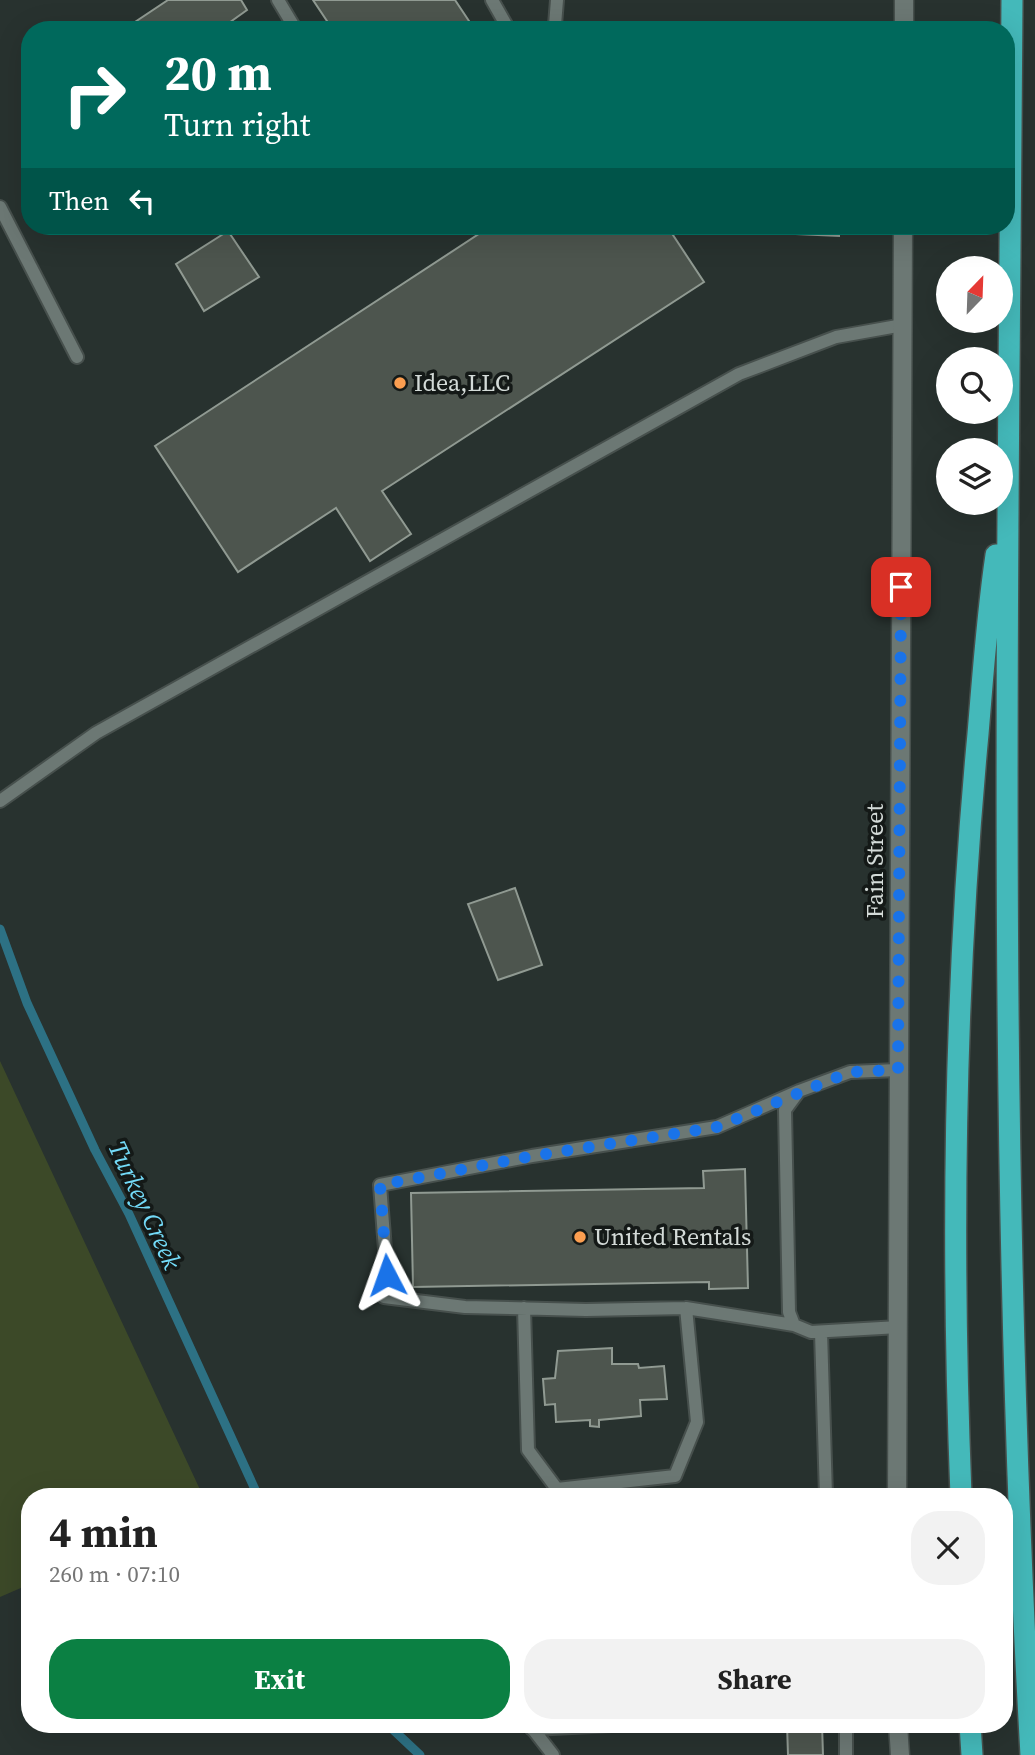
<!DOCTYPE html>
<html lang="en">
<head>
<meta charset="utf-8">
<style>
	:root { --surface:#fff; --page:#f2f2f2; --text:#222; --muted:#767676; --accent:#0b8043 }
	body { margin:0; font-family:"Source Serif 4",serif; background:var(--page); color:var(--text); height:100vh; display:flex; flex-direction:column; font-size:26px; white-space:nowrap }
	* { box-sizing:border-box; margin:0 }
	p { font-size:23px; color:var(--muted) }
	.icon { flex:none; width:38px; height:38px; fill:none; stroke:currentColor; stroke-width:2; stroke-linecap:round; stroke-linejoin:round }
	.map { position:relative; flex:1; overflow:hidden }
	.sheet { position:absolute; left:21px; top:1488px; width:992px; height:245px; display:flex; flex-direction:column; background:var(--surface); border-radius:28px; box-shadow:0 7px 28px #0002 }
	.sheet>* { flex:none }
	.guide { position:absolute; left:21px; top:21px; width:994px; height:214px; border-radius:28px; box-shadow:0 7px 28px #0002; background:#00695c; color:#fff; overflow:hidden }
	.needle { width:46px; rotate:23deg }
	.fabs { position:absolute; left:936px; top:256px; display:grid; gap:14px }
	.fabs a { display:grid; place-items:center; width:77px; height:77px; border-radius:50%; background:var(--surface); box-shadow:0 7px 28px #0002; font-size:35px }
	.pin { position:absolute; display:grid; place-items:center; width:60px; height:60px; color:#fff; margin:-30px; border-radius:14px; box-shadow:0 4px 10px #0006 }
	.me { position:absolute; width:77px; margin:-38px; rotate:356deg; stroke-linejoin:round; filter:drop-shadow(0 0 5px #0008) }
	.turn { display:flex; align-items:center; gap:24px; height:147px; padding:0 28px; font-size:32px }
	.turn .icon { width:91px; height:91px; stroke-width:2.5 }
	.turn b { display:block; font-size:49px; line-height:60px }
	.then { display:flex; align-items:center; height:66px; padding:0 28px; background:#0003; gap:14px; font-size:26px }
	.round { display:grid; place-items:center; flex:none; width:74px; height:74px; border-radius:28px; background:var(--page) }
	.head { display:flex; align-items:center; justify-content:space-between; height:119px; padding:0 28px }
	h1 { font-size:42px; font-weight:700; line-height:52px }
	.cta { display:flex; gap:14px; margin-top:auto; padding:14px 28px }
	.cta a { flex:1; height:80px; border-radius:28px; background:var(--accent); color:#fff; font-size:28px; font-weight:700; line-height:80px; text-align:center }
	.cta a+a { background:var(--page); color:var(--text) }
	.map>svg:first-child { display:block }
</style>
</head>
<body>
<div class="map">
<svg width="1035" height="1755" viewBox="0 0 1035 1755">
	<rect width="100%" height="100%" fill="#28322f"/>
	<!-- green -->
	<path fill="#3c4928" d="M0 1061 203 1496H30V1584L0 1597Z"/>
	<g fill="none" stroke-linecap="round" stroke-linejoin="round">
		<!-- stream -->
		<path stroke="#2d7184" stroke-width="9" d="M0 929 27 1003 95 1150 129 1214 258 1496
			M387 1724 420 1755"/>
	</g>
	<!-- building -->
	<path fill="#4d554e" stroke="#909a92" stroke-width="2" d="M168 0H241L247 10 219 30H123Z
		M313 0H455L475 30H333Z
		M491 226H667L704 282 382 491 411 534 370 561 336 508 238 572 155 446Z
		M708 226H839V236L708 230Z
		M228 231 259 277 204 311 176 264Z
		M515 888 542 965 498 980 468 904Z
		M745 1169 748 1288 709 1289V1282L413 1287 411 1193 704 1188 703 1171Z
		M612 1348V1364H638L639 1368 664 1366 667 1399 640 1400 641 1416 599 1420V1427L590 1426V1420L556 1422 555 1404 545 1405 543 1379 555 1378 558 1351Z
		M787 1724H822L823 1755H788Z"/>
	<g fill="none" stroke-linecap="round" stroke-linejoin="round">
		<!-- service casing -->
		<g stroke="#47504d" stroke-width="16">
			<path id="service" d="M278 0 296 30
				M492 0 509 30
				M550 30 555 25 557 0
				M0 207 77 357
				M0 801 96 733 739 374 836 337 903 325
				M898 1070 850 1072 799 1091 785 1110 789 1312 794 1325 811 1332 899 1327
				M524 1308 528 1450 557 1489 675 1476 697 1422 686 1308
				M794 1325 686 1308 586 1310 465 1307 384 1297 387 1275 380 1185 532 1156 717 1127 799 1091
				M821 1332 826 1496
				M529 1724 553 1755
				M846 1724V1755
				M532 1729 632 1724"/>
		</g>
		<!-- tertiary casing -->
		<g stroke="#47504d" stroke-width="21">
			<path id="tertiary" d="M904 30V0
				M897 1496 903 226
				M898 1724 900 1755"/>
		</g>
		<!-- motorway casing -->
		<g stroke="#47504d" stroke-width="24">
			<path id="motorway" d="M1012 0C1008 585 997 1170 1031 1755
				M961 1496C951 1243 954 987 978 734 983 675 987 615 996 555
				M970 1724 972 1755"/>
		</g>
		<!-- service -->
		<use href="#service" stroke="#6c7874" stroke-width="12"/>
		<!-- tertiary -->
		<use href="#tertiary" stroke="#6c7874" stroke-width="18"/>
		<!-- motorway -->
		<use href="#motorway" stroke="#44b9ba" stroke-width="21"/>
	</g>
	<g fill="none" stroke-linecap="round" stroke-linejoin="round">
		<!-- route -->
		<path stroke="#1a73e8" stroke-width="12" stroke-dasharray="0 21.6" d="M387 1275 380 1185 533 1156 717 1127 850 1072 898 1070 901 587"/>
	</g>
	<!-- markers -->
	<g fill="#fb9e50" stroke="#141917" stroke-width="2.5">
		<circle cx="400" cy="383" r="7"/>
		<circle cx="580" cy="1237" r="7"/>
	</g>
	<g text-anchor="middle" stroke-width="7" stroke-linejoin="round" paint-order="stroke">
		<!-- poi labels -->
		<g font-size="24" fill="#d4dbd8" stroke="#141917" text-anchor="start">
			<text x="414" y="391">Idea,LLC</text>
			<text x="594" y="1245">United Rentals</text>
		</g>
		<!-- street labels -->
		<g font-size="24" fill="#d4dbd8" stroke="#141917">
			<text transform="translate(875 861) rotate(-90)" y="8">Fain Street</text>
		</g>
		<!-- water labels -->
		<g font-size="26" font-style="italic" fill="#73daf7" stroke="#141917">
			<text transform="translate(145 1205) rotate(65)" y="9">Turkey Creek</text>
		</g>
	</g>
</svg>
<div class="fabs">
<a><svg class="needle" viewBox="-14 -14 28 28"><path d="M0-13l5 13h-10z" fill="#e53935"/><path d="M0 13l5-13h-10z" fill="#767676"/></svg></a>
<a><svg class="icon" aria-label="search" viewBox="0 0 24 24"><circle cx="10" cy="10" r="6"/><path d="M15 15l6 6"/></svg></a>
<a><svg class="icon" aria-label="layers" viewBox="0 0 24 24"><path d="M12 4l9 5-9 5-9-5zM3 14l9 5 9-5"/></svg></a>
</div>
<div class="pin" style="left:901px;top:587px;background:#d93025"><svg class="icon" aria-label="arrive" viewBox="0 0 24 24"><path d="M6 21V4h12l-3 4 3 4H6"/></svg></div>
<svg class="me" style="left:387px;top:1275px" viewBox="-20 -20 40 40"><path d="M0-17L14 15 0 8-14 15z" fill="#1a73e8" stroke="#fff" stroke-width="4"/></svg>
<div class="guide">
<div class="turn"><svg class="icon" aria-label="right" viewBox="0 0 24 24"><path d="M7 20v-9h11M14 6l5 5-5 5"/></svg><div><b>20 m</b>Turn right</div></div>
<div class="then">Then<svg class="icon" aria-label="left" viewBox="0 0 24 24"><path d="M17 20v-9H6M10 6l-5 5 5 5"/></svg></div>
</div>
<section class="sheet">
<div class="head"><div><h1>4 min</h1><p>260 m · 07:10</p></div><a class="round"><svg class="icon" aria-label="close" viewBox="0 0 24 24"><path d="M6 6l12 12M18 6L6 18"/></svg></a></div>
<div class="cta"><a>Exit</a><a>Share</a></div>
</section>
</div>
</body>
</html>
